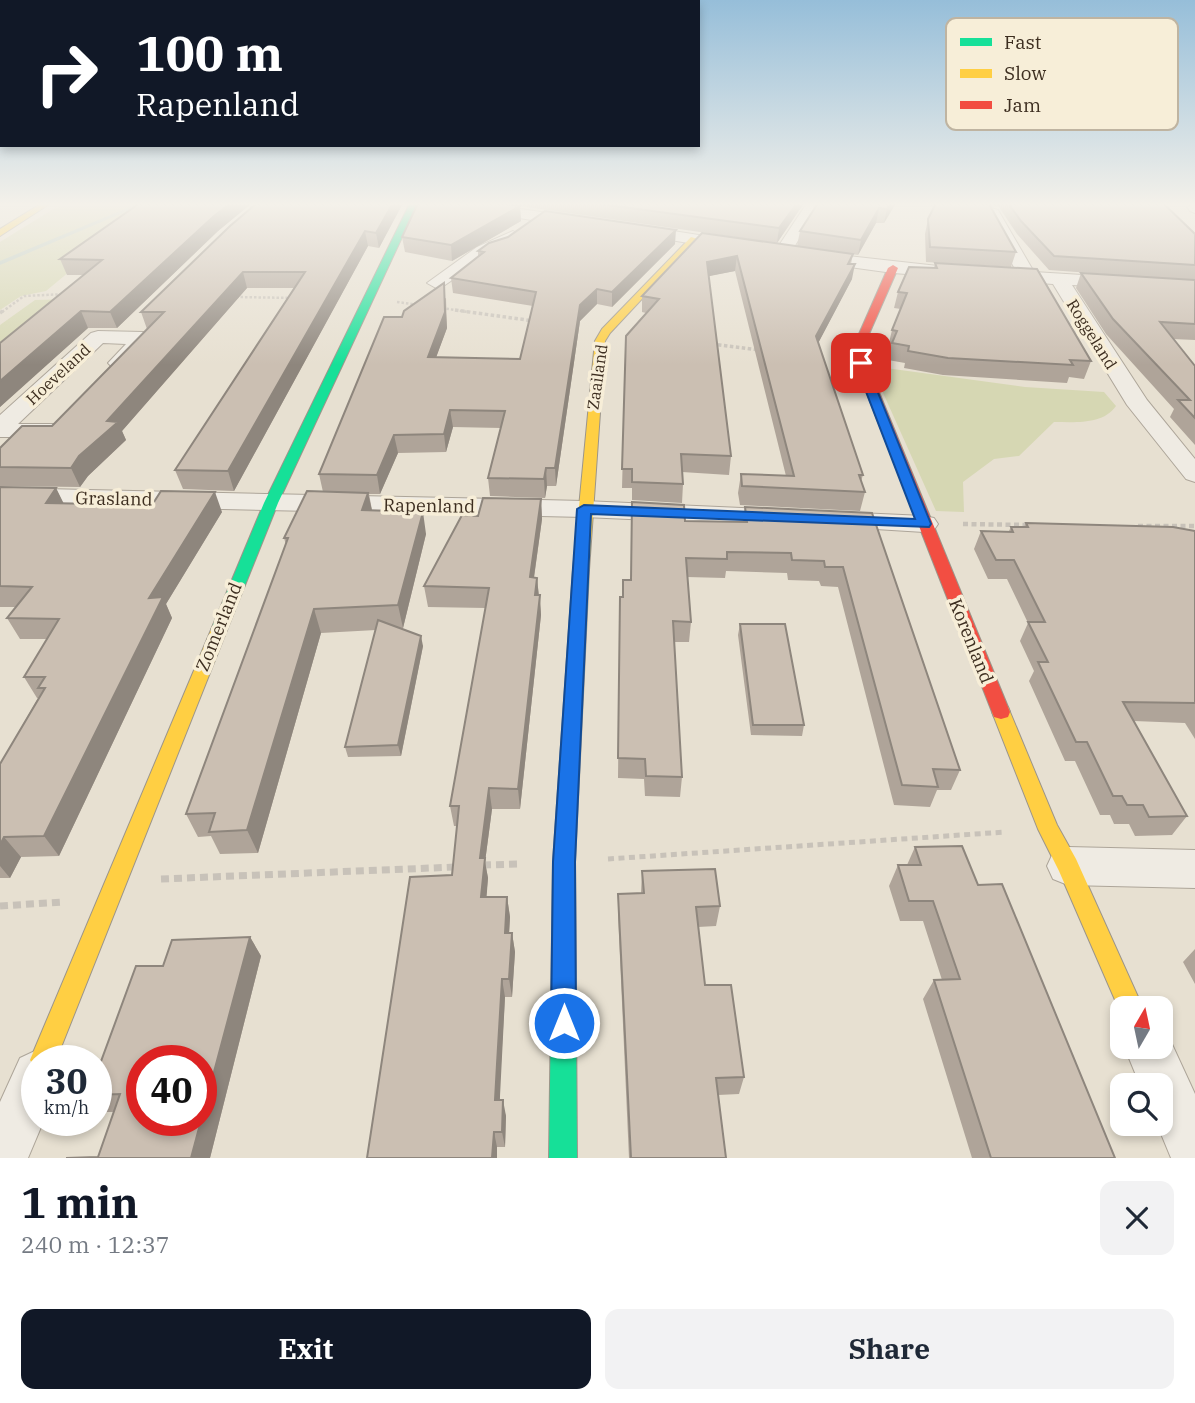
<!DOCTYPE html>
<html lang="en">
<head>
<meta charset="utf-8">
<style>
	:root { --surface:#fff; --page:#f2f2f3; --text:#1f2937; --muted:#747a83; --accent:#111827 }
	body { margin:0; font-family:"IBM Plex Serif",serif; background:var(--page); color:var(--text); height:100vh; display:flex; flex-direction:column; font-size:26px; white-space:nowrap }
	* { box-sizing:border-box; margin:0 }
	p { font-size:23px; color:var(--muted) }
	.icon { flex:none; width:38px; height:38px; fill:none; stroke:currentColor; stroke-width:2; stroke-linecap:round; stroke-linejoin:round }
	.map { position:relative; height:1158px; overflow:hidden }
	.sheet { display:flex; flex-direction:column; background:var(--surface); flex:1 }
	.sheet>* { flex:none }
	.guide { position:absolute; left:0px; top:0px; width:700px; height:147px; box-shadow:0 4px 10px #0003; background:#111827; color:#fff; overflow:hidden }
	.needle { width:46px; rotate:9deg }
	.fabs { position:absolute; left:1110px; top:996px; display:grid; gap:14px }
	.fabs a { display:grid; place-items:center; width:63px; height:63px; border-radius:14px; background:var(--surface); box-shadow:0 4px 10px #0003; font-size:35px }
	.speed { position:absolute; left:21px; top:1045px; display:flex; gap:14px; font-size:35px; font-weight:700; text-align:center }
	.speed>* { display:grid; place-content:center; width:91px; height:91px; border-radius:50%; background:var(--surface); box-shadow:0 4px 10px #0003; line-height:1 }
	.speed small { font-size:18px; font-weight:400 }
	.speed .limit { border:10px solid #d22; background:#fff; color:#111 }
	.pin { position:absolute; display:grid; place-items:center; width:60px; height:60px; color:#fff; margin:-30px; border-radius:14px; box-shadow:0 4px 10px #0006 }
	.me { position:absolute; width:77px; margin:-38px; rotate:0deg; stroke-linejoin:round; filter:drop-shadow(0 0 5px #0008) }
	.turn { display:flex; align-items:center; gap:24px; height:147px; padding:0 21px; font-size:32px }
	.turn .icon { width:91px; height:91px; stroke-width:2.5 }
	.turn b { display:block; font-size:49px; line-height:60px }
	.round { display:grid; place-items:center; flex:none; width:74px; height:74px; border-radius:14px; background:var(--page) }
	.headline { display:flex; align-items:center; justify-content:space-between; height:119px; padding:0 21px }
	h1 { font-size:42px; font-weight:700; line-height:52px; color:var(--accent) }
	.primary-button { display:flex; gap:14px; margin-top:auto; padding:14px 21px }
	.primary-button a { flex:1; height:80px; border-radius:14px; background:var(--accent); color:#fff; font-size:28px; font-weight:700; line-height:80px; text-align:center }
	.primary-button a+a { background:var(--page); color:var(--text) }
	.map>svg:first-child { display:block }
</style>
</head>
<body>
<div class="map">
<svg width="1195" height="1158" viewBox="0 0 1195 1158">
	<rect width="100%" height="100%" fill="#e7e0d1"/>
	<!-- green -->
	<path fill="#d6d7b3" d="M95 203H152L46 291 21 296 0 310V242L55 208Z
		M76 299 21 326 0 342V325L35 300Z
		M871 366 1025 387 1104 392 1116 406C1103 425 1075 422 1054 422L1019 456 994 459 963 482 964 512 936 511Z"/>
	<g fill="none" stroke-linecap="round" stroke-linejoin="round">
		<!-- stream -->
		<path fill="#bcccc2" fill-rule="evenodd" d="M139 203 144 204 0 265V261Z"/>
		<!-- street casing -->
		<g stroke="#ada599" stroke-width="2">
			<path id="street" d="M443 203H478L576 217 584 222 576 227 450 207Z
				M807 203H821L788 257H776L774 253Z
				M928 203H973L998 210 1034 272 1195 282V292L1072 285 1147 400 1195 459V482L1186 479 1127 405 1053 284 997 280 994 276 997 272 1016 271 987 216 935 207Z
				M1195 203V213L1190 211 1187 207Z
				M635 225 724 239 732 244 724 249 629 233 627 230 629 227Z
				M513 231 521 236 507 249 489 255 442 287 436 288 427 283 477 247Z
				M812 252 947 267 956 272 947 277 893 273 806 261 803 257 806 253Z
				M98 331 143 332 150 334 153 338C143 351 129 372 112 367L108 363 126 344 103 343 18 424H63L67 429 60 437H0V415L91 333Z
				M0 488 584 501 784 510 794 512 798 518 794 524 784 526 584 517 0 504Z
				M837 512 924 516 934 518 938 524 934 530 924 532 827 526 823 520 827 514Z
				M1068 847 1195 850V888L1068 885 1053 879 1047 866 1053 853Z
				M1160 1027 1165 1029 1195 1094V1158H1171L1157 1124H1160V1085H1140L1124 1046H1160Z
				M37 1050 56 1060H37V1120H44L28 1158H0V1102L20 1058Z"/>
		</g>
		<!-- fast casing -->
		<g stroke="#9c958a" stroke-width="2">
			<path id="fast" d="M410 203H418L278 503 227 630 225 634H213L211 630 264 503Z
				M581 565 589 570 575 862 577 1158H549L553 862 573 570Z"/>
		</g>
		<!-- slow casing -->
		<g stroke="#9c958a" stroke-width="2">
			<path id="slow" d="M42 203H51L0 236V229Z
				M691 237 698 239 610 333 605 341 589 570 581 575 575 574 573 570 595 341 602 329Z
				M219 624 225 626 227 630 56 1060H37V1070L30 1060 211 630 213 626Z
				M1001 705 1008 707 1010 712 1057 825 1076 859 1143 1008H1122V1016L1059 871 1038 829 992 712 994 707Z"/>
		</g>
		<!-- jam casing -->
		<g stroke="#9c958a" stroke-width="2">
			<path id="jam" d="M893 265 898 268 869 334 867 363 1010 712 1008 717 1001 719 994 717 992 712 855 363 859 334 888 268Z"/>
		</g>
		<!-- path-far4 -->
		<path stroke="#c8c2b9" stroke-width="2.5" stroke-dasharray="2.5 2" stroke-linecap="butt" d="M236 297 294 298
			M397 302 419 305
			M442 308 468 312
			M2 312 24 296 66 294"/>
		<!-- path-far3 -->
		<path stroke="#c8c2b9" stroke-width="3.5" stroke-dasharray="3.5 2.5" stroke-linecap="butt" d="M455 310 534 321
			M0 313 4 310
			M712 344 759 350"/>
		<!-- path-far2 -->
		<path stroke="#c8c2b9" stroke-width="4.5" stroke-dasharray="5 3.5" stroke-linecap="butt" d="M963 524 1028 525
			M1138 526H1195"/>
		<!-- path-far1 -->
		<path stroke="#c8c2b9" stroke-width="5" stroke-dasharray="6 4.5" stroke-linecap="butt" d="M608 859 1005 832"/>
		<!-- path -->
		<path stroke="#c8c2b9" stroke-width="7" stroke-dasharray="8 5" stroke-linecap="butt" d="M483 865 519 864
			M161 879 456 867
			M0 906 62 902"/>
		<!-- street -->
		<use href="#street" fill="#efebe3" fill-rule="evenodd"/>
		<!-- fast -->
		<use href="#fast" fill="#16e098" fill-rule="evenodd"/>
		<!-- slow -->
		<use href="#slow" fill="#ffcf43" fill-rule="evenodd"/>
		<!-- jam -->
		<use href="#jam" fill="#f24e42" fill-rule="evenodd"/>
	</g>
	<!-- wall -->
	<path fill="#afa499" d="M140 203H252L218 231 117 328H88L0 407V343L84 275H67L60 259Z
		M257 203H403L379 248 368 246 234 491 183 489 175 470 294 288H247L122 431 126 440 88 476 80 487 0 486V448L52 426 148 329H147L141 312Z
		M418 203H804L777 243 520 206 521 221 452 261 405 252 402 237Z
		M896 203 884 223H876L858 255 797 246 800 231Z
		M981 203H1163L1195 234V340L1173 339 1195 366V445L1170 417 1174 409 1106 334 1076 288 1081 273 1160 278 1049 270 1017 234 999 207 990 205 1016 252 1011 267 926 262 925 234 928 219Z
		M702 233 853 254 851 264 852 279 818 343 863 475 861 481 865 492 860 511 740 505 738 493 741 474 786 476 735 271 708 276 731 456 729 475 682 472 683 484 682 503 632 500V488H622L626 336 646 313 642 312V296Z
		M675 244 612 307 597 304 580 321 556 486H547L545 498 490 496 488 478 501 428 453 427 446 452 398 453 380 494H369L372 510 426 534 403 628H401L423 646 401 756 348 757 345 747 376 630 321 633 258 853 220 854 211 836 198 837 186 814 286 545 284 538 323 492 319 474 402 317 446 298 447 328 436 357 520 359 533 306 453 293 451 278 478 256V251Z
		M935 263 1091 361 1084 379 1069 377 1067 383 943 375 904 368 905 363 888 360 891 347H888L892 330 901 309 894 308 898 292 934 268Z
		M0 487 56 488 63 503 222 512 166 604 172 618 59 856 21 857 10 878H0V764L38 698H37L24 677 47 639H20L7 618 16 607H0Z
		M541 499 542 519 534 578H537L541 615 520 809H492L485 862 488 878 486 897H507L510 917 509 933H512L515 952 512 997H505L500 1081V1100L506 1116 505 1147H497V1158H367L452 875 457 826H454L450 806 486 608 428 607 424 586 478 516Z
		M745 507 872 513 960 770 951 790H937L930 807 894 805 838 587 821 586 819 581 788 580 787 573 726 571 725 578 687 577 691 622 689 642H674L682 777 680 797 645 796 644 779 618 778 620 597H622L685 521 743 522Z
		M1026 523 1195 531V739L1185 723 1134 721 1187 816 1172 835 1135 836 1129 824H1114L1110 815H1100L1075 761H1065L1029 681 1034 671 1020 641 1028 623 1007 579H988L974 549 981 531H1009L1011 527H1024Z
		M740 624 804 725 802 736 751 735 738 635Z
		M915 847 978 885 1115 1158H972L923 999 934 980H942L923 921H900L889 886 898 865H907Z
		M642 871 720 906 716 926 698 927 705 985 744 1077 739 1094 718 1095 726 1158H629L618 914V894L641 893Z
		M250 937 261 956 210 1158H66L98 1157 114 1112H107L96 1102V1075L163 966Z
		M1195 949V984L1183 962Z"/>
	<!-- shaded-wall -->
	<path fill="#8e867d" d="M231 203H252L218 231 117 328 110 312 214 216Z
		M393 203H403L379 248 376 233Z
		M797 203H804L777 243 779 228Z
		M891 203H896L884 223 887 209Z
		M520 206 521 221 452 261 451 245Z
		M879 208 876 223 858 255 861 240Z
		M676 230 675 244 612 307V292Z
		M365 231 368 246 234 491 228 471Z
		M737 256 735 271 705 277 707 262Z
		M855 264 852 279 813 353 816 336Z
		M243 272 247 288 122 431 126 440 88 476 80 487 71 468 79 456 107 421Z
		M444 283 447 328 430 374 428 357Z
		M597 289V304L580 321 556 486 555 468 580 305Z
		M81 311 88 328 0 407V381Z
		M450 410 453 427 446 452 444 434Z
		M394 435 398 453 380 494 377 475Z
		M546 468 547 486 545 498 544 479Z
		M56 488 66 508 46 503Z
		M215 492 222 512 166 604 172 618 59 856 44 836 149 598Z
		M368 493 373 515 362 510Z
		M541 499 542 519 531 598 530 577Z
		M423 512 426 534 403 628 398 605Z
		M537 578 539 598 535 595Z
		M540 595 541 615 520 809 518 789Z
		M314 609 321 633 258 853 247 830Z
		M421 636 423 646 401 756 398 745Z
		M489 788 492 809 485 862 488 878 485 917 481 897 480 858Z
		M4 837 21 857 10 878 0 866V845Z
		M507 897 510 917 508 952 505 933Z
		M512 933 515 952 512 997 509 979Z
		M250 937 261 956 210 1158H191Z
		M502 979 505 997 499 1116 495 1100Z
		M503 1100 506 1116 505 1147 502 1132Z
		M494 1132 497 1147V1158H492Z"/>
	<!-- building -->
	<path fill="#cbbfb2" stroke="#8e867d" stroke-width="2" fill-rule="evenodd" d="M140 203H231L214 216 110 312 81 311 0 381V343L102 260 60 259Z
		M257 203H393L376 233 365 231 228 471 175 470 305 272H243L107 421 118 422 79 456 71 468 0 467V448L22 426H52L164 312H141L230 226Z
		M418 203H496L520 206 451 245 402 237Z
		M593 203H797L779 228Z
		M818 203H891L887 209 879 208 861 240 800 231Z
		M936 203H979L989 204 1016 252 930 247 928 219Z
		M1008 203H1163L1195 234V265L1054 256 1021 221Z
		M545 211 676 230 612 292 597 289 580 305 555 468H546L544 479 488 478 505 411 450 410 444 434 394 435 377 475 319 474 384 317H402L404 311 444 283 445 312 428 357 520 359 536 292 451 278 484 252 478 251 489 243 508 237Z
		M702 233 853 254 848 264H855L816 336 863 475H859L865 492 742 486 741 474 794 476 737 256 707 262 731 456 681 454 683 484 632 482V469H622L626 336 659 299 642 296Z
		M935 263 1037 269 1091 361 1070 360 1073 365 948 358 908 351 909 346 892 343 897 331 892 330 907 293 898 292 909 267 937 268Z
		M1081 273 1195 280V324L1160 322 1195 366V418L1178 400H1190L1113 319Z
		M0 487 56 488 46 503 152 505 161 491 215 492 149 598 163 597 44 836 4 837 0 845V764L45 688H38L45 677H24L59 619 7 618 32 587 0 586Z
		M307 491 368 493 362 510 423 512 398 605 314 609 247 830 209 832 215 813 186 814 288 538H284Z
		M483 498 541 499 530 577 537 578 535 595H540L518 789 489 788 480 858H485L481 897H507L505 933H512L509 979H502L497 1064 495 1100H503L502 1132H494L492 1158H367L410 877 452 875 459 806H450L489 588 424 586 462 515 478 516Z
		M632 502 684 505 685 521 747 522 745 507 872 513 960 770 933 769 938 787 902 785 843 567H825L824 561 792 560 791 553 727 552V559L686 558 691 622 673 621 682 777 646 776 645 759 618 758 620 597H623V580H631Z
		M1026 523 1173 527 1195 531V703L1123 702 1187 816 1149 817 1143 805H1127L1122 796H1113L1087 742H1076L1038 662H1048L1028 622H1045L1014 560H996L981 531 1013 532 1011 527H1028Z
		M378 620 421 636 398 745 345 747Z
		M740 624H785L804 725H753Z
		M962 846 978 885 1002 884 1115 1158H991L934 980 960 979 933 901H909L898 865H921L915 847Z
		M715 869 720 906 696 907 705 985H731L744 1077 716 1078 726 1158H631L618 894 644 893 642 871Z
		M250 937 191 1158H66L98 1157 120 1094 96 1095V1075L136 966H163L172 940ZM142 1060H201V1120H142Z"/>
	<!-- sky -->
	<linearGradient id="sky" x2="0" y2="1"><stop stop-color="#96bed9"/><stop offset="0.56" stop-color="#f4f1ea"/><stop offset="1" stop-color="#f4f1ea" stop-opacity="0"/></linearGradient>
	<rect width="1195" height="365" fill="url(#sky)"/>
	<!-- route -->
	<path fill="#1a73e8" stroke="#114b97" stroke-width="2" d="M861 360 866 363 931 524 929 527 591 514 575 862 576 1023 572 1032 564 1036 555 1032 551 1023 553 862 577 509 584 505 915 519 855 363Z"/>
	<g text-anchor="middle" stroke-width="7" stroke-linejoin="round" paint-order="stroke">
		<!-- far-street labels -->
		<g font-size="16" fill="#3d2e20" stroke="#f7eed8">
			<text transform="translate(1092 334) rotate(58)" y="6">Roggeland</text>
			<text transform="translate(58 374) rotate(-43)" y="6">Hoeveland</text>
			<text transform="translate(597 377) rotate(-82)" y="6">Zaailand</text>
		</g>
		<!-- street labels -->
		<g font-size="18" fill="#3d2e20" stroke="#f7eed8">
			<text transform="translate(114 499) rotate(1)" y="6">Grasland</text>
			<text transform="translate(429 506) rotate(1)" y="6">Rapenland</text>
			<text transform="translate(219 627) rotate(-68)" y="6">Zomerland</text>
			<text transform="translate(971 641) rotate(68)" y="6">Korenland</text>
		</g>
	</g>
	<!-- legend -->
	<rect x="946" y="18" width="232" height="112" rx="10" fill="#f7eed8" stroke="#bfb4a1" stroke-width="2"/>
	<rect x="960" y="38" width="32" height="8" fill="#16e098"/>
	<rect x="960" y="69" width="32" height="9" fill="#ffcf43"/>
	<rect x="960" y="101" width="32" height="8" fill="#f24e42"/>
	<g font-size="19" fill="#3d2e20">
		<text x="1004" y="49">Fast</text>
		<text x="1004" y="80">Slow</text>
		<text x="1004" y="112">Jam</text>
	</g>
</svg>
<div class="fabs">
<a><svg class="needle" viewBox="-14 -14 28 28"><path d="M0-13l5 13h-10z" fill="#e53935"/><path d="M0 13l5-13h-10z" fill="#747a83"/></svg></a>
<a><svg class="icon" aria-label="search" viewBox="0 0 24 24"><circle cx="10" cy="10" r="6"/><path d="M15 15l6 6"/></svg></a>
</div>
<div class="speed"><div>30<small>km/h</small></div><div class="limit">40</div></div>
<div class="pin" style="left:861px;top:363px;background:#d93025"><svg class="icon" aria-label="arrive" viewBox="0 0 24 24"><path d="M6 21V4h12l-3 4 3 4H6"/></svg></div>
<svg class="me" style="left:564px;top:1023px" viewBox="-20 -20 40 40"><circle r="17" fill="#1a73e8" stroke="#fff" stroke-width="3"/><path d="M0-11L8 9 0 5-8 9z" fill="#fff"/></svg>
<div class="guide">
<div class="turn"><svg class="icon" aria-label="right" viewBox="0 0 24 24"><path d="M7 20v-9h11M14 6l5 5-5 5"/></svg><div><b>100 m</b>Rapenland</div></div>
</div>
</div>
<section class="sheet">
<div class="headline"><div><h1>1 min</h1><p>240 m · 12:37</p></div><a class="round"><svg class="icon" aria-label="close" viewBox="0 0 24 24"><path d="M6 6l12 12M18 6L6 18"/></svg></a></div>
<div class="primary-button"><a>Exit</a><a>Share</a></div>
</section>
</body>
</html>
